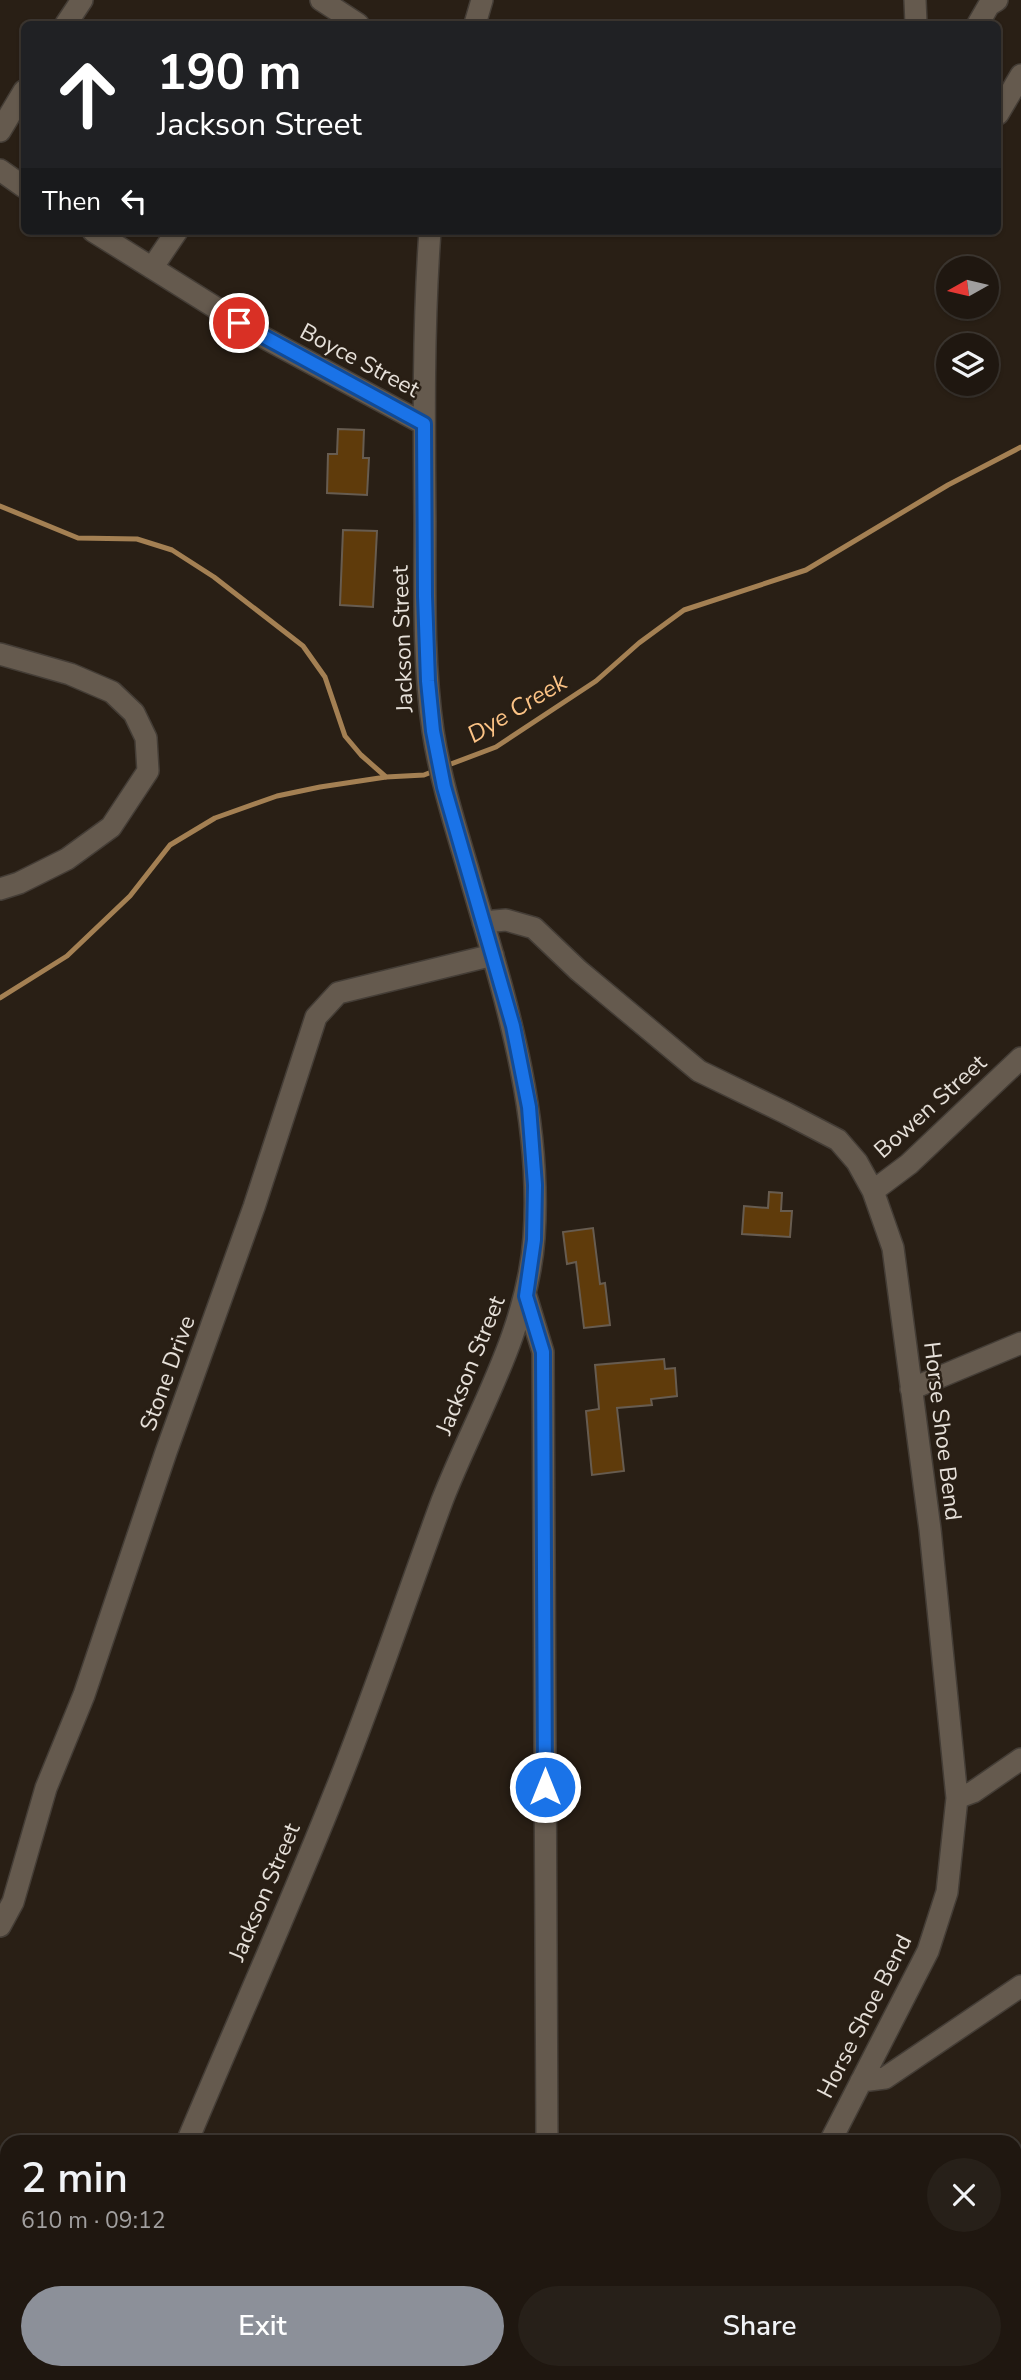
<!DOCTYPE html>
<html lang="en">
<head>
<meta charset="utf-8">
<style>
	:root { --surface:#1f1710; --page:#272019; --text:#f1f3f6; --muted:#a19f9f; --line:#3c3630; --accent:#8c9099 }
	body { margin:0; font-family:"Nunito Sans",sans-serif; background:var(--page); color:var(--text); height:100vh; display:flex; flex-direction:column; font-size:26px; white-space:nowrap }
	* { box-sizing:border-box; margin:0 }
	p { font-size:23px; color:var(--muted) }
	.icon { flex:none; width:38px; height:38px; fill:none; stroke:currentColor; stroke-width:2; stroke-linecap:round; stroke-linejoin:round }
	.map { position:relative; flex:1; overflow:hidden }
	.details { position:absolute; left:0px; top:2135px; width:1022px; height:245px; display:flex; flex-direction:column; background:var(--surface); border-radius:21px 21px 0 0; box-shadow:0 2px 5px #0004,0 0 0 2px var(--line) }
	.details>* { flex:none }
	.guide { position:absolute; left:21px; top:21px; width:980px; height:214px; border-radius:10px; box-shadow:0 2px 5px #0004,0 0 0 2px var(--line); background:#202124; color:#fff; overflow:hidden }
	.needle { width:46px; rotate:262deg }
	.fabs { position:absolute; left:936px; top:256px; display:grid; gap:14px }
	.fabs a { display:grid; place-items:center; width:63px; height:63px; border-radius:50%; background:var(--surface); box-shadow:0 2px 5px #0004,0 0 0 2px var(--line); font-size:35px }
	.pin { position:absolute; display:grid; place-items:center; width:60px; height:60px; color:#fff; margin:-30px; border:4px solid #fff; border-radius:50%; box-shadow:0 2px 7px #0007 }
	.me { position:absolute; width:77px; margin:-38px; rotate:0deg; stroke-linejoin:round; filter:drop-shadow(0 0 5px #0008) }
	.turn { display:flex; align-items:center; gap:24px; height:147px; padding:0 21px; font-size:32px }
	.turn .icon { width:91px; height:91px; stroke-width:2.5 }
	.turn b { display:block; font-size:49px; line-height:60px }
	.then { display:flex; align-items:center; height:66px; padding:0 21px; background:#0003; gap:14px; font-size:26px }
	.round { display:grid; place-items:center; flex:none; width:74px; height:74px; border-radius:37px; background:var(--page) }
	.overview { display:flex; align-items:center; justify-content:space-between; height:119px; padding:0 21px }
	h1 { font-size:42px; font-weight:600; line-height:52px }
	.primary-button { display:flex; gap:14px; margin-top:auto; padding:14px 21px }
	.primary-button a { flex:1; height:80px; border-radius:42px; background:var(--accent); color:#fff; font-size:28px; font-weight:600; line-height:80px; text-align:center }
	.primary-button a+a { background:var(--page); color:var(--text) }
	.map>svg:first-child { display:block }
</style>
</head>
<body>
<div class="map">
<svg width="1021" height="2380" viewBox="0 0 1021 2380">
	<rect width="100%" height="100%" fill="#291f15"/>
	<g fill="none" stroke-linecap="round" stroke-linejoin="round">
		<!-- stream -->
		<path stroke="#a48053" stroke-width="5" d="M0 506 78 538 137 539 172 550 214 577 303 646 325 677 345 736 361 755 386 777
			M443 767 496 747 596 681 639 643 684 610 806 570 948 485 1021 447
			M0 998 67 956 130 896 170 845 215 818 277 796 320 787 386 777 424 775 434 771"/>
	</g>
	<!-- building -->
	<path fill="#5f3b0b" stroke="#675c50" stroke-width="2" d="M338 429 364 430 363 458H369L367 495 327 493 328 454H337Z
		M343 530 377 531 373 607 340 605Z
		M769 1192 782 1193 781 1211H792L790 1237 742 1234 744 1206 768 1208Z
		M593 1228 600 1284 605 1283 610 1325 584 1328 576 1262 567 1264 563 1232Z
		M664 1359 665 1369 675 1368 677 1396 651 1399 652 1405 617 1408 624 1471 592 1475 586 1411 599 1409 595 1365Z"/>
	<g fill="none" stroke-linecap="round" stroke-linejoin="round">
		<!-- minor casing -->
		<g stroke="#443d36" stroke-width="24">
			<path id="minor" d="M321 0 358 24
				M915 0 916 24
				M66 24 82 0
				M475 24 482 0
				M978 24 989 5 997 0
				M998 114 1021 75
				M0 131 24 91
				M0 170 24 187
				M93 231 261 336 424 424
				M152 268 177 231
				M0 654 70 674 112 692 134 713 146 738 148 771 111 827 67 859 19 883 0 889
				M483 922 506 920 534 928 578 970 699 1071 786 1113 838 1140 857 1162 873 1191 893 1248 930 1529 957 1798 947 1892 928 1951 830 2142
				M873 1191 909 1164 1021 1058
				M526 1296 543 1352 547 2142
				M911 1389 1021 1343
				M957 1798 973 1792 1021 1759
				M0 1926 13 1902 46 1788 84 1695 166 1452 254 1207 316 1017 338 993 493 955
				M861 2081 885 2078 1021 1986
				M187 2142C236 2025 288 1910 335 1792 374 1696 406 1598 442 1501 476 1414 527 1333 534 1238 543 1110 502 988 467 866 454 822 440 777 433 731 423 662 425 590 425 521 424 424 423 327 430 231
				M88 2380 91 2373
				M485 2380 497 2373"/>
		</g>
		<!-- minor -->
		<use href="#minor" stroke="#655a4e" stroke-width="21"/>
	</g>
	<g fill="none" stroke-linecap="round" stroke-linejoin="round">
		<!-- route casing -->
		<g stroke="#114b97" stroke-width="18">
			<path id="route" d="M239 323 424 424 425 596 428 681 433 731 444 787 513 1026 529 1107 535 1185 534 1240 526 1296 543 1352 545 1787"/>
		</g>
		<!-- route -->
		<use href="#route" stroke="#1a73e8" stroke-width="12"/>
	</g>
	<g text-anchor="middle" stroke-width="5" stroke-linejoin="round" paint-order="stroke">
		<!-- street labels -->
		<g font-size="23" fill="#e6e0d9" stroke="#291f15">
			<text transform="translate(360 360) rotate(28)" y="8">Boyce Street</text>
			<text transform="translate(402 639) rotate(-92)" y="8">Jackson Street</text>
			<text transform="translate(930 1106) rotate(-42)" y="8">Bowen Street</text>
			<text transform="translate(470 1365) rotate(-68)" y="8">Jackson Street</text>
			<text transform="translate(167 1373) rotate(-70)" y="8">Stone Drive</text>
			<text transform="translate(943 1431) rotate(83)" y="8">Horse Shoe Bend</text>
			<text transform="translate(264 1892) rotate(-67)" y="8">Jackson Street</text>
			<text transform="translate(864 2016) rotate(-63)" y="8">Horse Shoe Bend</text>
		</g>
		<!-- water labels -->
		<g font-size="24" font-style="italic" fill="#fbc285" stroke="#291f15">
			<text transform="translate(517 708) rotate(-31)" y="8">Dye Creek</text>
		</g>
	</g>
</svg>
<div class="fabs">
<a><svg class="needle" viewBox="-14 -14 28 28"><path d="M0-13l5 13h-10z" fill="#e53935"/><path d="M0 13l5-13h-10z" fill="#a19f9f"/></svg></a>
<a><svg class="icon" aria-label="layers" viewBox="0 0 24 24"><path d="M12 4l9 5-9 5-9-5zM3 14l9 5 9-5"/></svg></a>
</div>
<div class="pin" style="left:239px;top:323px;background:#d93025"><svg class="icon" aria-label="arrive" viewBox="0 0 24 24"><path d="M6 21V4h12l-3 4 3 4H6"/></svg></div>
<svg class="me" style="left:545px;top:1787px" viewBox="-20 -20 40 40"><circle r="17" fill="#1a73e8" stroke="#fff" stroke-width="3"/><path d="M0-11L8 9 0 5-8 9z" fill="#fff"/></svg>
<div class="guide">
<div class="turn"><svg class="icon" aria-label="ahead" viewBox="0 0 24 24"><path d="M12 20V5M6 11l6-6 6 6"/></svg><div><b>190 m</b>Jackson Street</div></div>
<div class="then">Then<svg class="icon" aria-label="left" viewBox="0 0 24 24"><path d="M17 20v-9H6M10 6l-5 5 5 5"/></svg></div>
</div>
<section class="details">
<div class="overview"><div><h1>2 min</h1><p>610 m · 09:12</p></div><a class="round"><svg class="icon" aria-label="close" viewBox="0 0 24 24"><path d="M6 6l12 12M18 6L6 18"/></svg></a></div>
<div class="primary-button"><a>Exit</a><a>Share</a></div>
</section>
</div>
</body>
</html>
